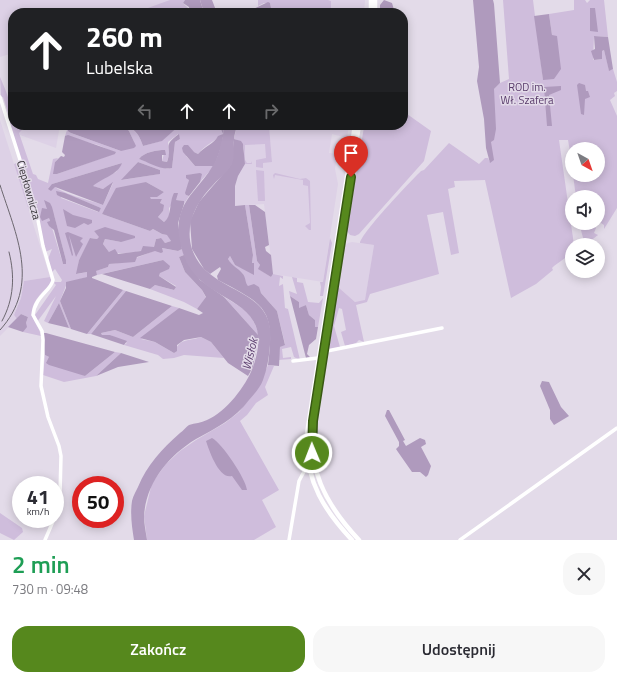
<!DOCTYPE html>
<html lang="pl">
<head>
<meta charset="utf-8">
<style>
	:root { --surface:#fff; --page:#f7f7f7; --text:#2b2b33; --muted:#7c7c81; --accent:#56881d }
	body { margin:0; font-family:"Titillium Web",sans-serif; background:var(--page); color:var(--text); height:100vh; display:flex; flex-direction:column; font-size:15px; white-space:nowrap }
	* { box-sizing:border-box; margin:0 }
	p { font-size:13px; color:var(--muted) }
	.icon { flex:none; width:22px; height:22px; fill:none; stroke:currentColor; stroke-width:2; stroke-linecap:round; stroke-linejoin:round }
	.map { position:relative; height:540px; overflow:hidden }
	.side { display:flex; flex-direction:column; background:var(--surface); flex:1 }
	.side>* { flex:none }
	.top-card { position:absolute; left:8px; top:8px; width:400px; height:122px; border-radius:16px; box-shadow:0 2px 10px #0003; background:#202124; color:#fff; overflow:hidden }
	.needle { width:26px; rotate:140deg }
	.buttons { position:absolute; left:565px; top:142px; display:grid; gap:8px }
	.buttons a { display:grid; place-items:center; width:40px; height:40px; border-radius:50%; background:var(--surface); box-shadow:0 2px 10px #0003; font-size:20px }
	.speed { position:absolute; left:12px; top:476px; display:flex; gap:8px; font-size:20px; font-weight:700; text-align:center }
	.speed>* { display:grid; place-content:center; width:52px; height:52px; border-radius:50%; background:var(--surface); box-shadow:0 2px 10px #0003; line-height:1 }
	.speed small { font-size:10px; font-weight:400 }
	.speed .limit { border:6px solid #d22; background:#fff; color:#111 }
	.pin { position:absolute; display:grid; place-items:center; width:34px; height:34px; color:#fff; margin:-41px -17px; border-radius:50% 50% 50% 0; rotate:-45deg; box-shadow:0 0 4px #0007 }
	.pin .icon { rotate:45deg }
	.me { position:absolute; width:44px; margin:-22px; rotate:359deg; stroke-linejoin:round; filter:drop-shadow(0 0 3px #0008) }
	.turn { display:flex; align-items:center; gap:14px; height:84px; padding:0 12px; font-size:18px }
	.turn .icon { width:52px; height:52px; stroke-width:2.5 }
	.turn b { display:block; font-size:28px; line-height:34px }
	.lanes { display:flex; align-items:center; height:38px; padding:0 12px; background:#0003; justify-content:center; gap:20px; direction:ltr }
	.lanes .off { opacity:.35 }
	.round { display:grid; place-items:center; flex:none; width:42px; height:42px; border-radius:16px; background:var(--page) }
	.headline { display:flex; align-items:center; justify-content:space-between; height:68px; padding:0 12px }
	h1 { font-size:24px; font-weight:600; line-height:30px; color:#1e9e55 }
	.cta { display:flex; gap:8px; margin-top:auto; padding:8px 12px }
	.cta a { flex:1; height:46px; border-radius:16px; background:var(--accent); color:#fff; font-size:16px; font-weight:600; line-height:46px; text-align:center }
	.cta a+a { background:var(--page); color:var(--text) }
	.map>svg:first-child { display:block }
</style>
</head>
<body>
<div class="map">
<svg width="617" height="540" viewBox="0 0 617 540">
	<rect width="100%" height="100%" fill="#e3dbe9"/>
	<!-- built -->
	<path fill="#ddd1e6" d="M0 0H170V1L134 13H13V53L0 57Z
		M328 0H365L364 13H331V1Z
		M0 120 50 277 24 281 21 298 14 315 17 319 0 336Z
		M20 125H60L56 148 20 135 19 133 22 130Z
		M269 125H349L347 138 332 134 329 153 337 154 335 169 338 184 323 282 273 274 264 204 235 206V186L238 176 245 164 243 144 268 141 272 162Z
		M352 242 374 245 365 301 355 302 338 287 345 246 348 243Z"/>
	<!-- green -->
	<path fill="#cfbddc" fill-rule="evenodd" d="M170 0H185L183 3 191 11 190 13H134Z
		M258 0H328L331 1V13H272L270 3H264L258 6Z
		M503 0H533L543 80 552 35 549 14 574 10V0H585L587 3 590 0H604L608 37 594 36 593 60 602 59V51L604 50 609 70 613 69 617 82V91L614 93 615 96 610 100 617 116V208L604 229V225L598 221V197H576L573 175H598V149H572V163L568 140H559L574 245H572V253L554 266 552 268 553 270 536 284 511 298 485 180 454 181 455 187 448 189 459 253 451 255 443 212 427 215 439 274 370 294 367 302 356 305 364 342 359 340 356 343 345 346 341 332 346 330 342 309 339 308 334 326 340 347 329 350 338 287 355 302 365 300 374 245 360 243C362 232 410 182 421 171L424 170 449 143 479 164 485 158H488L490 162 494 89 500 83 509 79Z
		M0 77C7 93 13 108 13 125H20L22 130 19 133 33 174 36 175 38 179 48 183 53 159 58 158 55 162 57 174 116 153 98 145 65 136 68 127 71 133 121 151 134 142 129 131 124 127C136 128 140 137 143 146L161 141 180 125H219L223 134C215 141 205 145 198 154L194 152 186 156 195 166H214L200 182V178L197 174 187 175 189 180 186 195 189 196 184 204 183 201 176 200 169 208C169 213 170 220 164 222L158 217 163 211 160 203 162 199H151L149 197 164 192 146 182 107 207 102 214 150 231 153 229 162 234 168 235 171 241 165 243 160 238 156 239 154 247C140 252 124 255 109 252L103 244 105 239 121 242 100 230 94 231 100 237 97 239 91 238 79 260 77 274 87 272V277L67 283 60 301 71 329 69 328 59 303 48 323 44 321 56 296 37 322 35 315 56 285 54 283 55 282H61L62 280 55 269 52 272 48 259 52 249 45 252 39 223 10 124V119L3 97H1ZM178 134 180 139 175 142 172 168 168 169 139 159C144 152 157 150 165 150L162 161 167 162 169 155 168 142ZM138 162 160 170 159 174 122 180ZM122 163 116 172 100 180 92 186 103 189 113 183 103 205C90 200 60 194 52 184ZM63 193 101 208 98 212 61 198ZM47 210 54 215 66 260 63 264 49 218H46Z
		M407 114 431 131 424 161 359 234 355 236 350 235 347 231 364 127 365 125H403L405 124Z
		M237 125H269L272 162 263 163V168L256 167V160L266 158 265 144 245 145V160L247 163H251V161L252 164H245C243 152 248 143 234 139Z
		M19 162 33 206 29 211 14 164Z
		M256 170 264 171 265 201H258Z
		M275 173 300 179 306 178 310 181 311 230H309L305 226 310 223 308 186 303 185V180L275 175 274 179 273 175Z
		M245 205H249L257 261 260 265 259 269 271 277 273 274 283 276V279L280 277 279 286 283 284 285 308 288 309 300 360 294 357 291 347 282 349 283 358 291 357V359L278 360 280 347 285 344 277 311 261 293 258 287 248 286 246 285 243 274 231 265 228 259 230 256 235 265 254 274V263H252L253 255Z
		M579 223H593L596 228 594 233 598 235 585 245Z
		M330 238 332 243 323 296H320L321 287 320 282H323Z
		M161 248 178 251 182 249 184 255 179 257 185 272 202 290 206 298 197 309 184 302 150 289 155 285 174 290 176 286 159 276 163 260 97 275 95 271 108 267 109 264 126 262Z
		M50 277 52 282C43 292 28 303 33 318 35 324 40 329 41 336L23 332 26 327V323L28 317 21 314 17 319 14 315 21 298 24 281Z
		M292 277 297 278V282L303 283 308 302 319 303 323 298 318 327H315V320L309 315 306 305 299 309V302L290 296 289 291 297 294Z
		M123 290 126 291 91 334H87Z
		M224 297C243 308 253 313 259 336Z
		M172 306 179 308 141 339 155 342 174 353C180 337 188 342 201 337L211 342 224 358 184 355 174 358 163 359 158 355 124 345 127 343 110 335H102L101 333 115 330 133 337Z
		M115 352 121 353 96 376 64 382 43 375 45 355 85 376Z
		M268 365 274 366 265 387 268 395 256 403 247 415 240 421 279 490 262 500 276 527 254 540H147L144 516 152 483 166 464 180 451 196 440 225 423 239 412 258 388Z
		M0 513 22 528 23 532 14 540 0 533Z"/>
	<!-- forest -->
	<path fill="#af9abd" d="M185 0H200L204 13H190L189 7 183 3Z
		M384 0 392 3 395 13H380V5Z
		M473 0H493L494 4 500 83 494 89 496 129 494 140 491 142 494 160 490 163 486 148 484 119 477 81 479 67Z
		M268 2 270 3 272 13H245Z
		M590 8H595L598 32 590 31Z
		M549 14 552 35 557 36 561 69 554 79 543 80 534 16Z
		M594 36 608 37 613 69 609 71 604 50 602 51V59L594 60 591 51 595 49Z
		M579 83 585 85 586 91H588L590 97 585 99 584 115 581 114 577 85Z
		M561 86V90L549 95 552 126H547L544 87Z
		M68 125H180L162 141 143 146C140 137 136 128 125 127L129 131 136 146 134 148 121 151 71 133 68 131Z
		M219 125H223C225 139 219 154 214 166H195L183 152 182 148 184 145H188L194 152 198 154C204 147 215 143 218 136L223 134Z
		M179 134 180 139 175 142 172 168C162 171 148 162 139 159 144 152 157 150 165 150L166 155H162V161L167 162C173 146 161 147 179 134Z
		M68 135 116 152 115 154 57 174H53L55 162 61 156 64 157 65 155 62 152 65 136Z
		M234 139 241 141 243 144 245 164 238 176 235 186V206L245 205 253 255 252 263H254V275L235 265 230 256 228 259C232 266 238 268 243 274 246 278 245 283 248 286L254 284 259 287 261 293 277 311 285 345 280 347 279 366 268 365C275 309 266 305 218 280L217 276 221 269 220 267 210 274 204 269 192 249 190 221 199 202 231 165Z
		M138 162 160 170V174L121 180Z
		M122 163C118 175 102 178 93 186L103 189 113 182 103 205 55 187 51 191 48 189 52 184Z
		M200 173 202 174 200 182 189 196 186 195 185 193 189 180 186 178V175Z
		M146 182 164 192 157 197H150L151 199H162L160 203 164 205 163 211 158 217 164 222C172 217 169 202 174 193H178L176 200 184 201V204L178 223 182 249 178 251 162 248 163 252 161 253 155 251 137 257 135 262 109 264 108 267 96 271 97 275 92 277V278L123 290 87 334 71 329 60 301 66 288V282L87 277V272L76 274 79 260 90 238 97 239 99 237 94 231 105 227 135 236V238L121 242 105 239 103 244 109 252 115 249 118 254 141 251 143 246 154 247 156 239 161 238 165 243 171 241 167 235 162 234 153 229 150 231 102 214 116 188Z
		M56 191 65 193 101 208 99 212 61 197 57 195Z
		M44 200 50 203 52 207 66 260V264H63L54 230 49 226 47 222 50 221 49 218 42 221 40 217 42 208 47 209Z
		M249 205H255L265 212 269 245 265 247 266 251 271 255 273 274 271 277 258 269 260 265 257 261Z
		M63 209 73 215 92 220V223L88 225 84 223 75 228 67 226Z
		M68 232 83 238 80 241 83 244 76 257 69 235 73 255 72 256 65 233Z
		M184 255 200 280 224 297 259 336 253 367 248 376 228 363 211 342 201 337 184 340 177 345V351L174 353 155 342 140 338 179 308 199 315 203 313 197 309 206 297 202 290 185 272 179 257Z
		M163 260 170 266 169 269 160 273 159 276 176 287 174 290 155 285 150 289 102 274Z
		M126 291 172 306 133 337 115 330 101 333 102 335H110L127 341 124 345 91 334Z
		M290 296 299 302V308L306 305 309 315 315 320V327H318L316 339 309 345 307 354 310 357 306 358Z
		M59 303 69 328 48 323Z
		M21 314 28 317 26 323 27 327 23 332 8 327Z
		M44 333H46L115 352 85 376 49 365 46 363 49 357 45 355Z
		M121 353 149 362 118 367 96 376Z
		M542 381 549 382 561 407 569 416 554 425 550 419V410L540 386Z
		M387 410H389L405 440 403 441 406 446 420 438 425 440 426 444 421 447 431 466 428 475 426 477 420 472H412L398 452 396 449 399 446V442L385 416Z
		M212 438C222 443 246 479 247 490H242L232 476C219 480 209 450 206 441Z"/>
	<!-- water -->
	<path fill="#b19cbf" d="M200 0H212L217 13H204Z
		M223 125H237C236 130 234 135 234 140 233 147 235 157 232 164 228 172 219 178 214 184 197 201 184 224 192 249 208 297 278 284 270 345 269 358 267 369 263 380 260 388 254 394 249 400 235 419 216 428 196 439 168 456 146 483 144 516 144 524 146 533 147 540H134C132 528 130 514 132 501 133 496 136 491 138 487 147 465 162 449 180 433 183 431 186 427 189 425 195 423 201 423 207 420 226 412 246 386 253 367 279 293 202 308 184 256 162 194 213 191 221 143 223 137 224 131 223 125Z"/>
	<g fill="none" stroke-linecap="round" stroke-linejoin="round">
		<!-- minor -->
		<path stroke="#fff" stroke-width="3.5" d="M0 97 36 210 43 246 53 280C51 291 35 296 33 315L42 331 43 340 41 386 48 417 59 446 61 456 60 494 55 515
			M322 352 442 328
			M293 361 318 358
			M45 540 54 519
			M289 540 299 481 308 464
			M460 540 617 428"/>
		<!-- major -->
		<path stroke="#fff" stroke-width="4.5" d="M371 13V0
			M375 13V0
			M352 540C324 510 307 483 306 440L355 125
			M359 540C325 504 306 467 313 417L359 125"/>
		<!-- rail -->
		<path stroke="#6c676f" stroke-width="1" d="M0 185C16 235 41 285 0 330
			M2 321C14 299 15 276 9 252"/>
	</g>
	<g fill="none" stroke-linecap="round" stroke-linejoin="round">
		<!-- route casing -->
		<g stroke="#385813" stroke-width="10">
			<path id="route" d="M312 453 313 421 351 177"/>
		</g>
		<!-- route -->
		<use href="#route" stroke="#56881d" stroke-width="7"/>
	</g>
	<g text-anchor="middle" stroke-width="3" stroke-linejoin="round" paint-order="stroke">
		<!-- park labels -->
		<g font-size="11" fill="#583a6a" stroke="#e3dbe9">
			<text x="527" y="91">ROD im.<tspan x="527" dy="13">Wł. Szafera</tspan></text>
		</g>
		<!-- street labels -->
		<g font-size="11" fill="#353237" stroke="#e3dbe9">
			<text transform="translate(29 190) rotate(74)" y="4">Ciepłownicza</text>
		</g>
		<!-- water labels -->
		<g font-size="12" font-style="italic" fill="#5d3f6f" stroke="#e3dbe9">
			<text transform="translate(250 354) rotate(-76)" y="4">Wisłok</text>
		</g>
	</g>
</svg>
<div class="buttons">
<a><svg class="needle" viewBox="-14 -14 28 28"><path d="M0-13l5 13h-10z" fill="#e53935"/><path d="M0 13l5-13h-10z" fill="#7c7c81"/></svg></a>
<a><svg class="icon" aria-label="sound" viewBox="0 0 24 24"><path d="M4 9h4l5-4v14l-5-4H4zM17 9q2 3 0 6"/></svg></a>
<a><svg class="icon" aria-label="layers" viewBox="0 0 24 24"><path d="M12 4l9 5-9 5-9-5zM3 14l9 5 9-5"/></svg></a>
</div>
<div class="speed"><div>41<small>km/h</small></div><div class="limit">50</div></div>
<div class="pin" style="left:351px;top:177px;background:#d93025"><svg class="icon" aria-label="arrive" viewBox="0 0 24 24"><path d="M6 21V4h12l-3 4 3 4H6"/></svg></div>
<svg class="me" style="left:312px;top:453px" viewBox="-20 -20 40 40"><circle r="17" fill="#56881d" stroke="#fff" stroke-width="3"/><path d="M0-11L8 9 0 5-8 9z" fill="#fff"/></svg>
<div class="top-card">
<div class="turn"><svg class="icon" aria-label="ahead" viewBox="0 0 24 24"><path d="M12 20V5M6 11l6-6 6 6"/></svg><div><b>260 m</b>Lubelska</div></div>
<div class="lanes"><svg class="icon off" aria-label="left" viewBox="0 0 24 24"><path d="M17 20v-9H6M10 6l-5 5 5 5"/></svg><svg class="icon" aria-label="ahead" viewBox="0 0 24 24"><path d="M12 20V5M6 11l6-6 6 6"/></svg><svg class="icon" aria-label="ahead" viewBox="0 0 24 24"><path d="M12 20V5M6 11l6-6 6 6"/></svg><svg class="icon off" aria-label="right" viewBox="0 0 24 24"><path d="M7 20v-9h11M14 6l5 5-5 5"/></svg></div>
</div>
</div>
<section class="side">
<div class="headline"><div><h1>2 min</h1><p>730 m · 09:48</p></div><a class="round"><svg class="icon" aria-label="close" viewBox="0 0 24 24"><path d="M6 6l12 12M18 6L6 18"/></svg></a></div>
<div class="cta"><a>Zakończ</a><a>Udostępnij</a></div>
</section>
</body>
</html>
